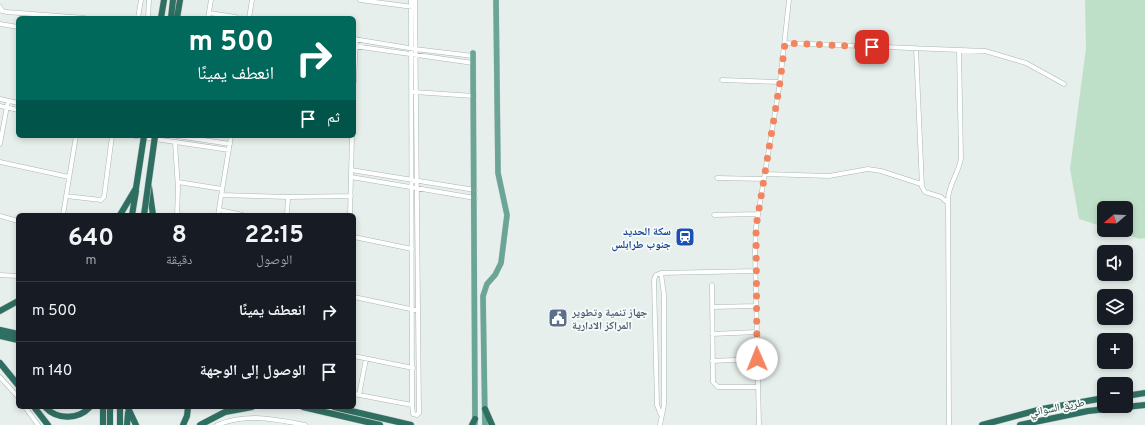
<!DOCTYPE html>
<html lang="ar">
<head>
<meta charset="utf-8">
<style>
	:root { --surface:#171b24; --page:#242831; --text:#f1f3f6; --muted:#9ea1a6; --line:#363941 }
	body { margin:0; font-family:Overpass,"Noto Naskh Arabic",sans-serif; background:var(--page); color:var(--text); direction:rtl; height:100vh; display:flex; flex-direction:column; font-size:15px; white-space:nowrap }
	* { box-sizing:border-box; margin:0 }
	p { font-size:13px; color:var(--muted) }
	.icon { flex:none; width:22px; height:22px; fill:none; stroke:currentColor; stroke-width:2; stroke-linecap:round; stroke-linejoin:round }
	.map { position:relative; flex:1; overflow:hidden; direction:ltr }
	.sheet { position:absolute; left:16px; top:213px; width:340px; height:196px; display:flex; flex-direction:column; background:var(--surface); border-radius:6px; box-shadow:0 2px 6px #0003; direction:rtl }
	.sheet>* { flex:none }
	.top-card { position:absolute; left:16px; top:16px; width:340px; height:122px; border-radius:6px; box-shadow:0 2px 6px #0003; direction:rtl; background:#00695c; color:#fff; overflow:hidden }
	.needle { width:26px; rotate:251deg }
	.controls { position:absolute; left:1097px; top:201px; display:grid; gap:8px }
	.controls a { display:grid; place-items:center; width:36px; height:36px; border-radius:6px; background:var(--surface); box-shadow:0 2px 6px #0003; font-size:20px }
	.pin { position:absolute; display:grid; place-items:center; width:34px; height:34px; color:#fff; margin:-17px; border-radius:8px; box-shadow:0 2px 6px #0006 }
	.me { position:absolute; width:44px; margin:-22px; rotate:359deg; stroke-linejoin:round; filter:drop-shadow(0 0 3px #0008) }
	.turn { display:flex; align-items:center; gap:14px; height:84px; padding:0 16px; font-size:18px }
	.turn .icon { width:52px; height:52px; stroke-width:2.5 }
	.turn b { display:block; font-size:28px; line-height:34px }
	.then { display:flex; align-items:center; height:38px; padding:0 16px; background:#0003; gap:8px; font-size:15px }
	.eta { display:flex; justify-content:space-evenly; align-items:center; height:68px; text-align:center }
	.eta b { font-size:24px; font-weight:700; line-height:28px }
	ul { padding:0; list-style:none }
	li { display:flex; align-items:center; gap:12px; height:60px; padding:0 16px; border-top:1px solid var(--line) }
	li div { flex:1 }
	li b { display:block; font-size:15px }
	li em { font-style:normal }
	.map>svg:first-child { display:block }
</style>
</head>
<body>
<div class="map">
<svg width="1145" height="425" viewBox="0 0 1145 425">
	<rect width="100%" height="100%" fill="#e6efeb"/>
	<!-- green -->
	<path fill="#bfe0c8" d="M1085 0H1145V238L1140 239 1112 230H1126V208H1104V227L1079 219 1070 169 1086 48Z"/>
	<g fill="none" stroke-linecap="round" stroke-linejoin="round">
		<!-- minor casing -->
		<g stroke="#a8b8b2" stroke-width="5">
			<path id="minor" d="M360 0 413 7
				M411 0 412 405 413 414 417 415 419 413 415 0
				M0 7 2 11 7 12 85 18
				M209 13 236 17
				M138 18 141 0
				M148 18 149 0
				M208 18 211 0
				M249 18 252 0
				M0 24 18 27
				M354 39 415 49 473 56
				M785 43 985 51 1026 63 1064 84
				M354 46 473 63
				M916 48 922 187 925 192 941 197 948 203
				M722 80 780 82
				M354 82 356 39
				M414 92 474 96
				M0 99 18 103
				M0 106 18 110
				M135 136 229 150
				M177 136 230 144
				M175 142 178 189 177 215
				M0 144 8 101
				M0 162 69 177
				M351 170 475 190
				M765 174 829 176 868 169 881 171 921 184
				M351 177 475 198
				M717 178 764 179
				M178 182 222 189
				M221 195 288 197 351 196
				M66 196 101 200 104 197 112 136
				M219 210 243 215
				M63 215 76 136
				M218 215 231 136
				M287 215 288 197
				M350 215 352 136
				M714 215 757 214
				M0 216 18 221
				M354 237 412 249
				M0 275 18 276
				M712 285 713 382 718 387H758
				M354 297 415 310
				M712 307 756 306
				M712 334 757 332
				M354 356 413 368
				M712 361 757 359
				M0 377 18 397
				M354 394 412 405
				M359 395 366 359
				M25 407 38 425
				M661 415 657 405 654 280 656 275 661 273 755 271
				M217 425C247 413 275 419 305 425
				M660 425 664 405V295L661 273
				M759 425 755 251 756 227 780 82 789 0
				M949 425 948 199C949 183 959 173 961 158L959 50"/>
		</g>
		<!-- major casing -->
		<g stroke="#c2cac8" stroke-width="6">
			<path id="major" d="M473 53 475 423
				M485 425 483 296 487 284 495 275 501 263 507 215 498 173 496 0"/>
		</g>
		<!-- highway casing -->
		<g stroke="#c2cac8" stroke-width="7">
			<path id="highway" d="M161 18 164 0
				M171 18 173 0
				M177 18 180 0
				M149 187 153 215
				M120 215 136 188
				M132 215 136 191
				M0 311 18 301
				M0 330 18 334
				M0 336 18 340
				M0 363 18 385
				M1126 396 1145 393
				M34 407 48 425
				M45 407C57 420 78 420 90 407
				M110 407V425
				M303 407 380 425
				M334 407 411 425
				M128 408 136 425
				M485 409 492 425
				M103 425V407
				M120 425V407
				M127 425 128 413
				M183 425 187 416 188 407
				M200 425 225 412 252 407
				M472 425 475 419
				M982 425 1042 409 1104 398
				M1020 425 1088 411 1145 405"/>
		</g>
		<!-- minor -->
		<use href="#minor" stroke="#fff" stroke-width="4"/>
		<!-- major -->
		<use href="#major" stroke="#6aa596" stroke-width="5.5"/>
		<!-- highway -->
		<use href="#highway" stroke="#2f6f62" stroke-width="6"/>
		<!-- highway-bridge casing -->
		<g stroke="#c2cac8" stroke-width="7" stroke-linecap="butt">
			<path id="highway-bridge" d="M136 188 144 136
				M144 215 155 136"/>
		</g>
		<!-- highway-bridge -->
		<use href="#highway-bridge" stroke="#2f6f62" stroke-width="6"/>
	</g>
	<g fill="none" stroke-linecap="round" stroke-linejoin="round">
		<!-- route -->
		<path stroke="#f4845f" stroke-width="7" stroke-dasharray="0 12.6" d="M757 359 756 227 780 82 785 43 872 47"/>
	</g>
	<!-- icons -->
	<defs>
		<g id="station-square" transform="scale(1)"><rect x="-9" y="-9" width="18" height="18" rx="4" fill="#1a4fb4" stroke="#f7fbf9"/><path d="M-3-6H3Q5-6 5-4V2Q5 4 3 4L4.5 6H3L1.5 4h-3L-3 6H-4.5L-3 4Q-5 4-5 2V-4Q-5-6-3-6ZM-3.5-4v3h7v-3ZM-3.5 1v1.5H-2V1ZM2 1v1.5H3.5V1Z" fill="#fff"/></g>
		<g id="civic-square" transform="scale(1)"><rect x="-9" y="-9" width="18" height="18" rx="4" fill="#5c6f8a" stroke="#f7fbf9"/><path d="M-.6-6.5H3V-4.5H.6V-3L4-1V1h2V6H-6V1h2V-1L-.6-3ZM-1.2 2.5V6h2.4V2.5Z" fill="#fff"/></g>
	</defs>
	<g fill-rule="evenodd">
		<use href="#station-square" x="685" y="237"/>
		<use href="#civic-square" x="558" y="318"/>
	</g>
	<g text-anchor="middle" stroke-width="3.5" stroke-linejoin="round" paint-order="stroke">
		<!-- transit labels -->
		<g font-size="11" font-weight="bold" fill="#164399" stroke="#f7fbf9" text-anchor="end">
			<text x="671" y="235">سكة الحديد<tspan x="671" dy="13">جنوب طرابلس</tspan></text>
		</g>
		<!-- service labels -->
		<g font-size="11" font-weight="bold" fill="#4e5e75" stroke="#f7fbf9" text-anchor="start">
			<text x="572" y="316">جهاز تنمية وتطوير<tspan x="572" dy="13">المراكز الادارية</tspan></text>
		</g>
		<!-- street labels -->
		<g font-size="11" fill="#24423a" stroke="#f7fbf9">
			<text transform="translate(1057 407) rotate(-11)" y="4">طريق السواني</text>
		</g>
	</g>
</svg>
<div class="controls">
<a><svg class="needle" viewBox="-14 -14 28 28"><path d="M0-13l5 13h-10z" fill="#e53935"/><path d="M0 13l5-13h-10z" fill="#9ea1a6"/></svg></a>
<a><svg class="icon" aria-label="sound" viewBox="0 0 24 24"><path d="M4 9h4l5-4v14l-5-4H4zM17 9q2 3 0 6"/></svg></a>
<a><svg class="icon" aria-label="layers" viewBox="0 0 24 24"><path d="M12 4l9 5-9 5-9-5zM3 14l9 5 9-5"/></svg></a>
<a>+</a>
<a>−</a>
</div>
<div class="pin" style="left:872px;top:47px;background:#d93025"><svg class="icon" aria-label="arrive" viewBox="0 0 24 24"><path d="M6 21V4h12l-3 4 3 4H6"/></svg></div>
<svg class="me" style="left:757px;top:359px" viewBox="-20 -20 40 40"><circle r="19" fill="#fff"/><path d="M0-13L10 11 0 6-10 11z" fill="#f4845f"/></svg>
<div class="top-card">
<div class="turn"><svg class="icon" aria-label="right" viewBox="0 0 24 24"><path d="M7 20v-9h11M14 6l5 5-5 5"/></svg><div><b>500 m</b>انعطف يمينًا</div></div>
<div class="then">ثم<svg class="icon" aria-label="arrive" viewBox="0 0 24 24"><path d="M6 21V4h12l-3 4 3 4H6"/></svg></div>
</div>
<section class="sheet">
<div class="eta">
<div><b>22:15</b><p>الوصول</p></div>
<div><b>8</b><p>دقيقة</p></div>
<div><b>640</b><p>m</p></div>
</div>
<ul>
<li><svg class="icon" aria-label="right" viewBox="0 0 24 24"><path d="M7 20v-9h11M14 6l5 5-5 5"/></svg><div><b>انعطف يمينًا</b></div><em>500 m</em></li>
<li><svg class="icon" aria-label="arrive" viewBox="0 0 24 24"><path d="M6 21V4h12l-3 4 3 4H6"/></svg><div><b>الوصول إلى الوجهة</b></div><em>140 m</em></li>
</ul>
</section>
</div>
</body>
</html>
